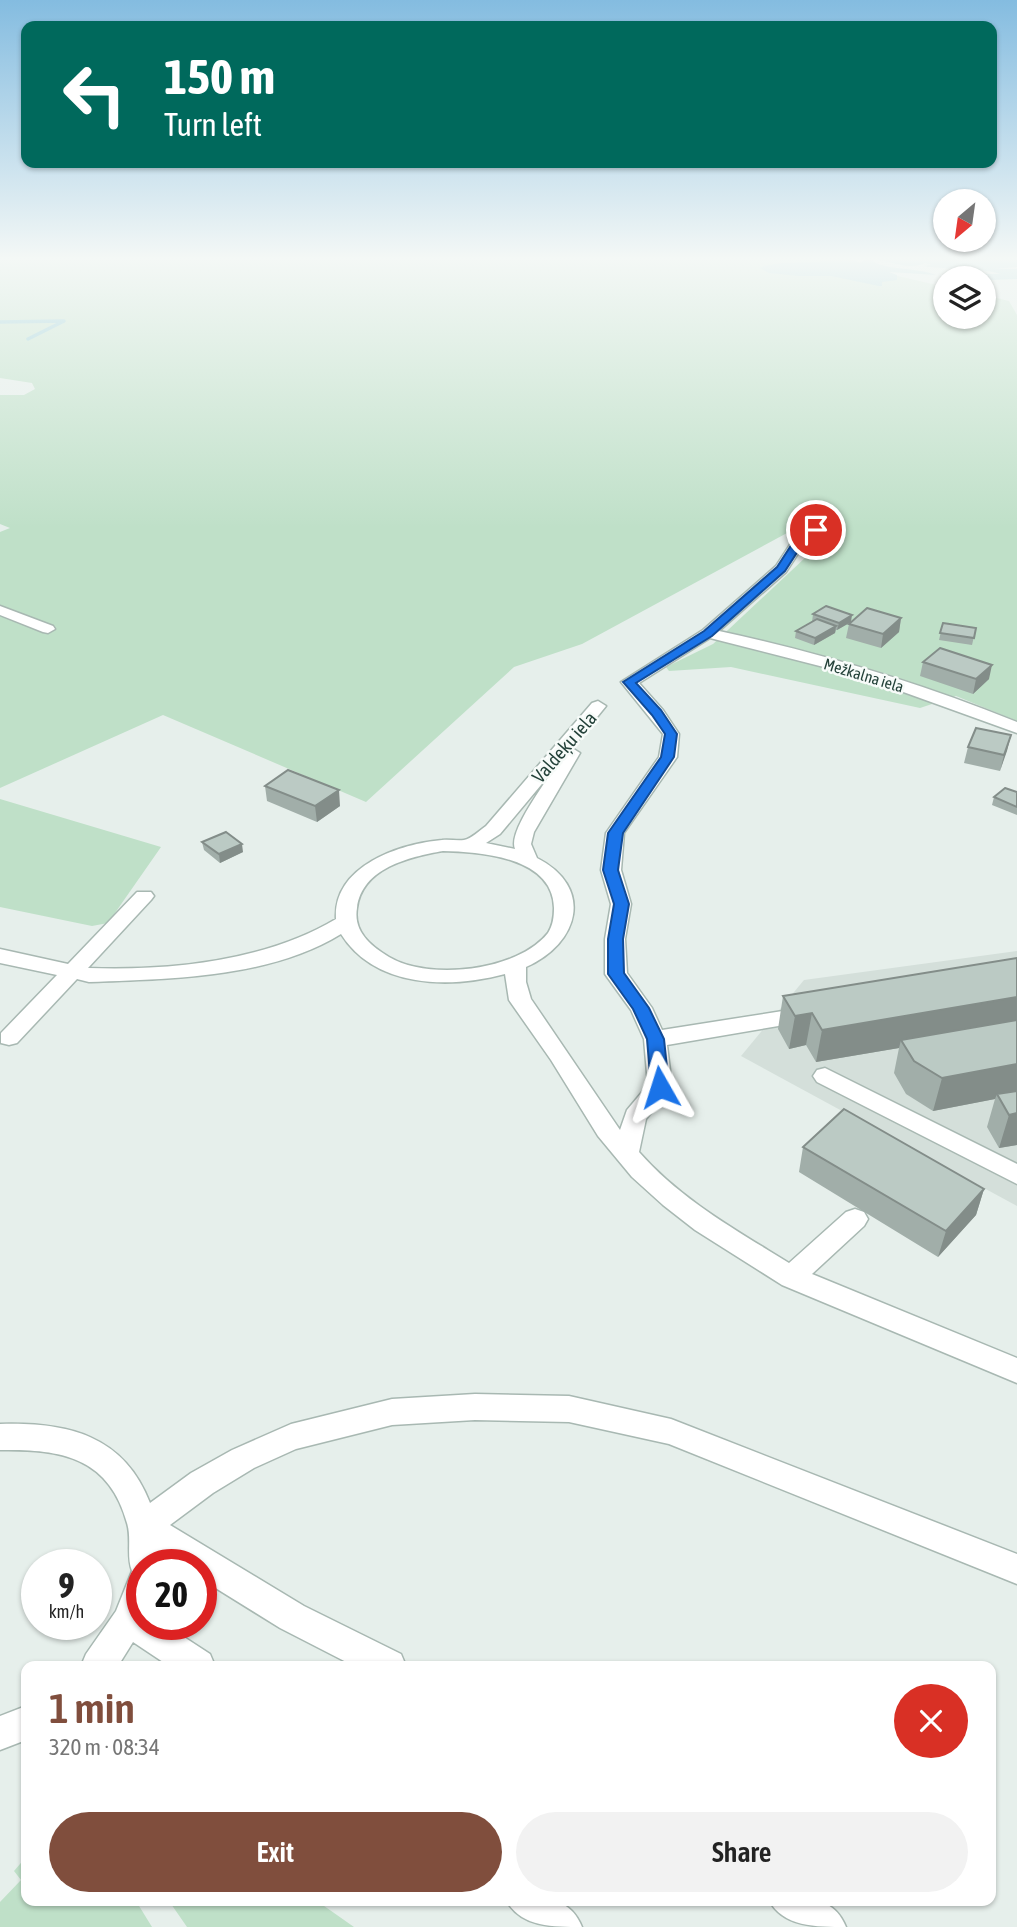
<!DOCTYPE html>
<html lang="en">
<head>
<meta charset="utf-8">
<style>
	:root { --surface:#fff; --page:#f2f2f2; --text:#222; --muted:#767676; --accent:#804e3d }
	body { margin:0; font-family:"Asap Condensed",sans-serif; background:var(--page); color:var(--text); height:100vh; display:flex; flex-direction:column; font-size:26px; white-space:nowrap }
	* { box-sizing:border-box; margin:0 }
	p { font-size:23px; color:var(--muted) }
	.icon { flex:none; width:38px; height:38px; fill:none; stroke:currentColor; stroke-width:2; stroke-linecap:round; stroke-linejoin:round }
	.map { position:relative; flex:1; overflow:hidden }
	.details { position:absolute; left:21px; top:1661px; width:975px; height:245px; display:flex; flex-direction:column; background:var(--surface); border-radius:14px; box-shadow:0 2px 5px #0004 }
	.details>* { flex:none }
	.top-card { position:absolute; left:21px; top:21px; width:976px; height:147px; border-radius:14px; box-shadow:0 2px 5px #0004; background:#00695c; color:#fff; overflow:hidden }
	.needle { width:46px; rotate:209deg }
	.fabs { position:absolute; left:933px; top:189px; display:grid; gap:14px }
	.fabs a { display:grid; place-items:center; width:63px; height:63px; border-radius:50%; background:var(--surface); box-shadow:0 2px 5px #0004; font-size:35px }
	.speed { position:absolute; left:21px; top:1549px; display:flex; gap:14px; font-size:35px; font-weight:700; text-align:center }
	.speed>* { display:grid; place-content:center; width:91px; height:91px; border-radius:50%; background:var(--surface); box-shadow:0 2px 5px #0004; line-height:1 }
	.speed small { font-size:18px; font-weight:400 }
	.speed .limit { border:10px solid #d22; background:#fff; color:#111 }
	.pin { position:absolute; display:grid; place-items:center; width:60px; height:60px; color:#fff; margin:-30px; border:4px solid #fff; border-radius:50%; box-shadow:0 2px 7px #0007 }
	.me { position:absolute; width:77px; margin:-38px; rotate:354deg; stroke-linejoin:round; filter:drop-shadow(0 0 5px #0008) }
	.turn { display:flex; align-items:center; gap:24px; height:147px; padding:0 28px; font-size:32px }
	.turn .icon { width:91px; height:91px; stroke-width:2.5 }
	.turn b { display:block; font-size:49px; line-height:60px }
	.round { display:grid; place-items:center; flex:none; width:74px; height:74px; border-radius:37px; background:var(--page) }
	.summary { display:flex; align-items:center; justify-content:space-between; height:119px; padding:0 28px }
	h1 { font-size:42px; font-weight:600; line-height:52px; color:var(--accent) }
	.button { display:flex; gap:14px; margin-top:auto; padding:14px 28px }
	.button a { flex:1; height:80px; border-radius:42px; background:var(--accent); color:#fff; font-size:28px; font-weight:600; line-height:80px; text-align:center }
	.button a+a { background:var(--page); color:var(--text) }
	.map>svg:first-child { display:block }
</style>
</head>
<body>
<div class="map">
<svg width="1017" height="1927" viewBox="0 0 1017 1927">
	<rect width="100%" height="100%" fill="#e6efeb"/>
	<!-- built -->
	<path fill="#d4dfda" d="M1017 951V1206L741 1056 804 980Z"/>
	<!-- green -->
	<path fill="#bfe0c8" d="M0 258H821L945 287V317H984V295L1009 301 1017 315V721L956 696 920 708 731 667 669 671 666 667 713 644 807 556 809 541 800 526 582 644 514 667 366 802 163 715 0 788V532L10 528 0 524V395H24L35 389 32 383 0 378Z
		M0 799 161 847 108 923 92 926 0 907Z
		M26 1857V1900L136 1901 152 1927H0V1902L21 1880 14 1871Z
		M169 1901H317L354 1927H187Z"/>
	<!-- water -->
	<path fill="#8ec9d4" d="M835 258H849L860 263 868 258H1017V267L994 269H1017V279L990 280 972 274H1000C981 267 946 270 923 266L932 265 925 263C909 271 889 260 870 259 883 271 917 267 936 275L889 272 897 275V280L882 282V286H879L831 276H798L769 273 760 268C784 258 813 267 835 258Z"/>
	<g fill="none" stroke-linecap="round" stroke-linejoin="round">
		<!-- stream -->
		<path stroke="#8ec9d4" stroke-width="3.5" d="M0 322 64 321 28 339"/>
		<!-- minor casing -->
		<g stroke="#a8b8b2" stroke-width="3">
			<path id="minor" d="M816 526 823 530 801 549 786 572 719 631C821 653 920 683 1017 722V733L859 676 710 638 639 683 663 710 679 734 677 757 624 833 621 870 631 904 625 939 627 973 652 1008 662 1030 808 1007 816 1009 819 1014 816 1019 808 1021 667 1045 672 1087 646 1119 639 1152C680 1199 736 1230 789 1263L846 1212 855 1209 864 1212 868 1219 864 1226 812 1274 1017 1358V1383L782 1285 695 1230 663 1205 632 1177 598 1136 551 1060 509 1000 505 974C449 989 375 988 341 934 270 978 170 979 89 982L77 979 17 1043 9 1045 1 1043V1033L57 975 0 963V949L68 964 137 892H151L154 896 151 900 88 968C169 971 266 961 336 919 333 866 399 844 442 840 449 839 457 841 464 840 471 839 480 830 486 826L592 703 598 701 606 706 572 748 580 753 534 832 531 844 537 858C594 887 580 943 526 967V982L531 999 620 1130 627 1110 648 1085 644 1039 631 1010 605 974V939L611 904 601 870 606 833 659 757 663 734 621 682 703 630 776 566 791 543ZM551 773C541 789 508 833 515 849L486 843 500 834ZM443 851C481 852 553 857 554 908 554 917 553 925 548 933 518 971 429 981 389 957 371 946 353 932 357 908 362 868 409 857 443 851Z
				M0 606 53 626 55 629 48 633 43 632 0 615Z
				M825 1068 1017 1164V1184L817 1082 813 1076 817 1070Z
				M475 1394 569 1396 671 1419 1017 1554V1584L669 1444 569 1422 475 1420 392 1425 296 1449 254 1468 213 1493 170 1525 304 1606 401 1654 406 1666H354L280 1628 201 1579V1564H178L161 1553V1564H142V1624H164L210 1654 215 1666H169L133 1642 118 1666H81L86 1654 116 1611 132 1571C126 1556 132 1539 127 1523 109 1457 61 1449 0 1450V1424C67 1422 124 1435 150 1503L191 1473 232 1450 291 1424 392 1399Z
				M26 1706V1740L0 1750V1716Z
				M506 1900C538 1900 568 1892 582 1927 551 1927 521 1927 506 1900Z
				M769 1900C801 1900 832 1892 846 1927 816 1927 783 1927 769 1900Z"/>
		</g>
		<!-- minor -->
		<use href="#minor" fill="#fff" fill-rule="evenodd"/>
	</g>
	<!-- wall -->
	<path fill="#a1aea9" d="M813 614 851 622 837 630H836L835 633 814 645 795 638 796 631 812 622Z
		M901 618 899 632 881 648 846 638 849 624Z
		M943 623 976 628 972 645 939 640Z
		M923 662 989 679 973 694 920 676Z
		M1011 735 1000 771 964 763 968 747Z
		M265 786 340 806 317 822 267 801Z
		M1017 792V815L992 805 994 797Z
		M202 842 243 852 220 863 204 850Z
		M1017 958V1145L999 1148 987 1127 995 1099 933 1111 906 1094 894 1073 899 1048 816 1062 806 1045 789 1049 778 1029 783 996Z
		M803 1147 984 1189 976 1215 938 1257 799 1172Z"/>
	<!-- shaded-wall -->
	<path fill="#838d89" d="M852 615 851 622 837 630 839 623Z
		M901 618 899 632 881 648 883 634Z
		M836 626 835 633 814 645 815 638Z
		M992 665 989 679 973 694 976 679Z
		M1011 735 1007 751 1000 771 1004 755Z
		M339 790 340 806 317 822 315 806Z
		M242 844 243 852 220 863 219 854Z
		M1017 997V1027L901 1040 899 1048 816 1062 822 1030Z
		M812 1013 806 1045 789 1049 795 1016Z
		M1017 1064V1095L997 1094 995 1099 933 1111 942 1078Z
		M1017 1113V1145L999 1148 1009 1115Z
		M984 1189 976 1215 938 1257 946 1231Z"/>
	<!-- building -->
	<path fill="#bbcac4" stroke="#838d89" stroke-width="2" d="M826 606 852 615 839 623 813 614Z
		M867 608 901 618 883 634 849 624Z
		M817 619 836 626 815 638 796 631Z
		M943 623 976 628 974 638 940 633Z
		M940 648 992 665 976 679 923 662Z
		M976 728 1011 735 1004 755 968 747Z
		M288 770 339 790 315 806 265 786Z
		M1005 788 1017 792V807L994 797Z
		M226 832 242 844 219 854 202 842Z
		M1017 958V997L822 1030 812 1013 795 1016 783 996Z
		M1017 1020V1064L942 1078 914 1061 901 1040Z
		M1017 1091V1113L1009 1115 997 1094Z
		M844 1109 984 1189 946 1231 803 1147Z"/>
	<!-- sky -->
	<linearGradient id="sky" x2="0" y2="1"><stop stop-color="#84bce0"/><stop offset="0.49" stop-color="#f4f8f6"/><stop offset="1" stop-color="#f4f8f6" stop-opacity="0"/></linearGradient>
	<rect width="1017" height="528" fill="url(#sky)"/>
	<!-- route -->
	<path fill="#1a73e8" stroke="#114b97" stroke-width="2" d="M812 528 821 530 800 548 785 571 712 636 636 683 661 710 677 734 674 757 623 833 618 870 629 904 623 939 624 973 649 1008 664 1039 669 1087 660 1093 651 1087 647 1039 633 1009 608 974V939L614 904 603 870 608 833 661 757 665 734 652 715 623 682 704 631 777 567 792 544Z"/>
	<g text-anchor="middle" stroke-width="5" stroke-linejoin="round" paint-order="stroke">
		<!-- far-street labels -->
		<g font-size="16" fill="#24423a" stroke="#f7fbf9">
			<text transform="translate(864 675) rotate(17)" y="6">Mežkalna iela</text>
		</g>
		<!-- street labels -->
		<g font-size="19" fill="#24423a" stroke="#f7fbf9">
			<text transform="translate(564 747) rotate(-49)" y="7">Valdeķu iela</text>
		</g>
	</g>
</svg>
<div class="fabs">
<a><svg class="needle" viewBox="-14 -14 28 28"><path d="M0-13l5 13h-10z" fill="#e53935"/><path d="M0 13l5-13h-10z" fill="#767676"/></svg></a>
<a><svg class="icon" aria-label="layers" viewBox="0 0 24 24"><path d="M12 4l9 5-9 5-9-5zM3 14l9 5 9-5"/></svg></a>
</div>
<div class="speed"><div>9<small>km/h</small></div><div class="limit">20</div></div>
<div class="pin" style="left:816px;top:530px;background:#d93025"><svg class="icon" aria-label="arrive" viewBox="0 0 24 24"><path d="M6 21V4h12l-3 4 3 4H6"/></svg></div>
<svg class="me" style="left:660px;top:1087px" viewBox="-20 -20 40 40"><path d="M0-17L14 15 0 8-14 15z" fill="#1a73e8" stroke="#fff" stroke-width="4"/></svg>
<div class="top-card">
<div class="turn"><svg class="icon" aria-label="left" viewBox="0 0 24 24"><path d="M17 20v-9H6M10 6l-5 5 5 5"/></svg><div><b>150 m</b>Turn left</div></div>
</div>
<section class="details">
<div class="summary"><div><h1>1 min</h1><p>320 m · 08:34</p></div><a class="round" style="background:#d93025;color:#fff"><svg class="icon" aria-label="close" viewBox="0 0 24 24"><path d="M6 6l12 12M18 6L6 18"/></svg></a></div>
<div class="button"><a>Exit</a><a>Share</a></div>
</section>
</div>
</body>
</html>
